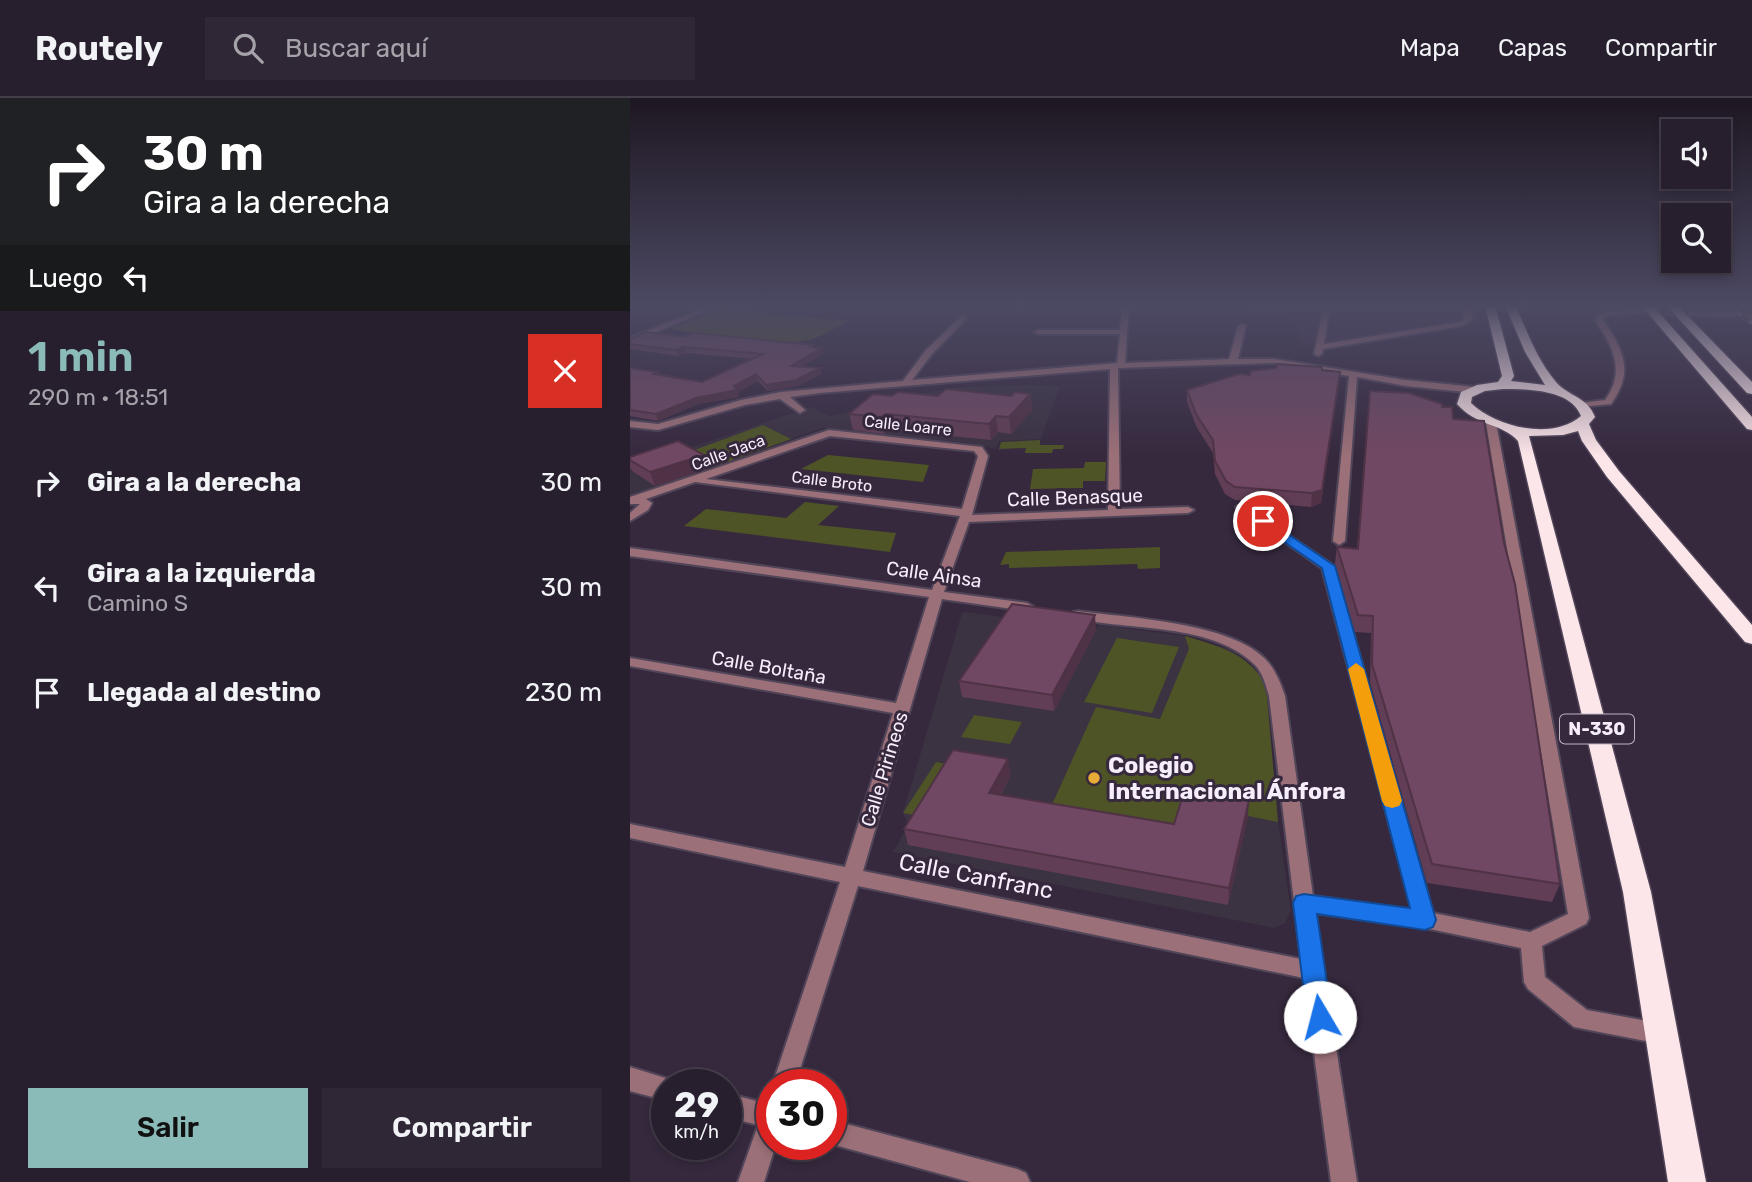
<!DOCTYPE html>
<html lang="es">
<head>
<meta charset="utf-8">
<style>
	:root { --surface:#281f2e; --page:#302736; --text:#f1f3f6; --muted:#a5a2aa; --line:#443d4a; --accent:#8bbbb9 }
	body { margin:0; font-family:Rubik,sans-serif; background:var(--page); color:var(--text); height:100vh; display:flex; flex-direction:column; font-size:26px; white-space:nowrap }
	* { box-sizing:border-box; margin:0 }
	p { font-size:23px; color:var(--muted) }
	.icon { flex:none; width:38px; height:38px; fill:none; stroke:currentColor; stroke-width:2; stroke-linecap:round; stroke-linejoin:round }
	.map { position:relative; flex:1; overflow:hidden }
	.drawer { display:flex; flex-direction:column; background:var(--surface); width:630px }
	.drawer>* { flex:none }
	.guide { background:#202124; color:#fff; overflow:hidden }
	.buttons { position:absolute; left:1031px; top:21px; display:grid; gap:14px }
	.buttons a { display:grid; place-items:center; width:70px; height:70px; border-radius:0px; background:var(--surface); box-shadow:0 4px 10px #0003,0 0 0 2px var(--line); font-size:35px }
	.speed { position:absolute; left:21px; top:971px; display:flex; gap:14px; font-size:35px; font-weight:700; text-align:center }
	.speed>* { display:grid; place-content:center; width:91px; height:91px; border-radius:50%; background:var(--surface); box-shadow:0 4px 10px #0003,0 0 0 2px var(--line); line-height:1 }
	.speed small { font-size:18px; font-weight:400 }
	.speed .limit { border:10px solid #d22; background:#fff; color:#111 }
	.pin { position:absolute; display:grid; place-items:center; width:60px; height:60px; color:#fff; margin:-30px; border:4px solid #fff; border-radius:50%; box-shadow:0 2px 7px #0007 }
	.me { position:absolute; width:77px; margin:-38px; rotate:352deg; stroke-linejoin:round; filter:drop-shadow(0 0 5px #0008) }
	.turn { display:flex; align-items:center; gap:24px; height:147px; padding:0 28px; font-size:32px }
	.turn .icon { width:91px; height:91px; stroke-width:2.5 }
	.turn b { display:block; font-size:49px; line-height:60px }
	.then { display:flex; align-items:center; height:66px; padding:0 28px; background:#0003; gap:14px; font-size:26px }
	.round { display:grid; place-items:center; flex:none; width:74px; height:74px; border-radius:0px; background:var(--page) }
	.summary { display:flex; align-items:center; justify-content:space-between; height:119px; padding:0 28px }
	h1 { font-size:42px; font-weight:600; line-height:52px; color:var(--accent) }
	.primary-button { display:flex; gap:14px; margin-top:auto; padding:14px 28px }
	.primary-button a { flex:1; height:80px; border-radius:0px; background:var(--accent); color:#111; font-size:28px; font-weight:600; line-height:80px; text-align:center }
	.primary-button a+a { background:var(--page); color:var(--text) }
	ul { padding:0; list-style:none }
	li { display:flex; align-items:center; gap:21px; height:105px; padding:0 28px }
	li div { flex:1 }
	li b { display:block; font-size:26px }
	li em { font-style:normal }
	header { display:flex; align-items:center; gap:42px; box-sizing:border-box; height:98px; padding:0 35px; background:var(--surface); border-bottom:2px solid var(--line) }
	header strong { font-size:33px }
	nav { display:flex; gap:38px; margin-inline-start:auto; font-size:24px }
	.search { width:490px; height:63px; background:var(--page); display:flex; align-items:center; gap:18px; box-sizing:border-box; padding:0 24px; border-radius:0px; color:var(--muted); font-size:26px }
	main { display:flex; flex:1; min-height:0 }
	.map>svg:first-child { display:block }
</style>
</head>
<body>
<header>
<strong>Routely</strong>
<div class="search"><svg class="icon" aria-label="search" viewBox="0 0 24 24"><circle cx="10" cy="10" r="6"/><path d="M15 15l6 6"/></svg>Buscar aquí</div>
<nav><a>Mapa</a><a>Capas</a><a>Compartir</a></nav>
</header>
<main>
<section class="drawer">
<div class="guide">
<div class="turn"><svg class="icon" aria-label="right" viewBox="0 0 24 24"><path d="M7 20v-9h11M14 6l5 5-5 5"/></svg><div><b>30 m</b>Gira a la derecha</div></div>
<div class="then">Luego<svg class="icon" aria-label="left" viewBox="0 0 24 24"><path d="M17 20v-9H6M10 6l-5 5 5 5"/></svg></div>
</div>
<div class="summary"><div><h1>1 min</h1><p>290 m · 18:51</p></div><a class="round" style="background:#d93025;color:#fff"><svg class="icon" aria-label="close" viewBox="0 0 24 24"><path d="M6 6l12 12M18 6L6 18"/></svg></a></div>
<ul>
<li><svg class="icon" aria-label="right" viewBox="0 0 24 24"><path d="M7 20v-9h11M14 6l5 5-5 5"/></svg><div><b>Gira a la derecha</b></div><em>30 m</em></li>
<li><svg class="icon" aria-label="left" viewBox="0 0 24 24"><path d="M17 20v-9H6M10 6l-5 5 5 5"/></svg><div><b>Gira a la izquierda</b><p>Camino S</p></div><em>30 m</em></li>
<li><svg class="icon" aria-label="arrive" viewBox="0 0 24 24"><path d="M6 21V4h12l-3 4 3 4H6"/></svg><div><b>Llegada al destino</b></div><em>230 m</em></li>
</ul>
<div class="primary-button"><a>Salir</a><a>Compartir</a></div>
</section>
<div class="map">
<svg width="1122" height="1084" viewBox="0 0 1122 1084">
	<rect width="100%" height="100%" fill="#36293e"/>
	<!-- built -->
	<path fill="#41304b" d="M620 207H847L850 224 698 250 673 247 664 225 619 210Z"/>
	<!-- education -->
	<path fill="#3b3242" d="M395 287 430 288 411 341 369 343 366 351 340 345 192 330 0 399V370L181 309 200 318 296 295 334 289Z
		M337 514 465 532 469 527 555 538 602 552 629 574 636 588 648 724 661 813 655 825 644 830 263 754 278 727 273 715 332 515Z"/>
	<!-- green -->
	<path fill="#4e5426" d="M90 211 219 223C206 230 193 238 179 242 139 251 81 236 40 231Z
		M133 327 161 341 86 368 59 354Z
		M410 342V347H434L433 351H423L422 355H395L396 350 369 351 371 344Z
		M198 357 299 367 293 384 171 371Z
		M455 364H476L475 383H453V390L400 391 403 371 454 370Z
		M175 404 209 408 188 427 266 435 260 454 54 428 76 411 156 420Z
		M530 449V470L508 471 507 466 379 470V466L370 467 376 454Z
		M555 538C588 548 619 555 636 588L648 724 618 718 544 743 416 720 466 609 530 621 559 551Z
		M487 540 549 549 522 615 454 604Z
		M344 617 392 624 380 646 331 639Z
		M306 664 327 668 296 719 273 715Z"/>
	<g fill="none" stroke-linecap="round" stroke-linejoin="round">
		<!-- street-tunnel -->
		<path stroke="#53475a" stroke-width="8" stroke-dasharray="8 4.5" stroke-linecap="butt" d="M1009 213 1060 215"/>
		<!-- street casing -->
		<g stroke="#514559" stroke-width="4">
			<path id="street" d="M82 207H91L0 245V240Z
				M493 207H499L495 265 599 261 608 228 612 226 616 228 608 261H644L776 282 845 289 849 292 845 295 776 288 727 279 715 443 709 447 703 443 719 278 644 265 488 270 490 411 558 409 564 412 558 415 339 424 314 494 397 505 404 509 397 513 312 501 233 773 671 861 639 598C636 588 633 576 626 568 583 524 499 533 443 520L441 517 443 514 448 513C498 520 604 524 638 564 646 574 651 586 655 598L683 798 782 812 692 470 608 411 606 409 612 406 704 468 803 815 900 834 938 816 856 325 861 322 866 325 959 820 956 826 912 848 915 879 957 912 1039 927 1042 935 1039 943 1031 946 944 929 898 891 894 884 891 850 795 830 685 815 727 1084H701L674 880 228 788 165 987 142 988 210 784 0 740V726L215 769 263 615 0 568V560L266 605 299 499 0 458V450L302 492 330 418 65 384 16 401 22 405 18 412 0 423V415L10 406H0V399L199 332 352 349 358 358 342 417 478 412 480 271 190 295 160 299 175 312 170 315 150 301 115 307 28 332 0 329V323L28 326 111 302 151 294 273 283 296 252 334 216 337 220 302 256 282 282 487 265 490 236H408L404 234 408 232H490ZM200 338 344 353 348 358 332 411 76 381Z
				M694 207H700L694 246 830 224 834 221V207H840L842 222 832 228 693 251 692 256 688 258 684 256Z
				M1012 211 1009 215 975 218 973 222C993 252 1005 273 981 306L950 309V305L975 302C996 274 983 248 965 222L973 214Z
				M1060 213 1103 215 1107 217 1103 219 1057 217Z
				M1114 215 1122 216V220L1114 219Z
				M0 969 45 983 47 987H37V1003L0 993Z
				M96 995 142 1007V1046H146L134 1084H108L128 1027 96 1019Z
				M201 1022 387 1071 396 1075 400 1084H340L201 1046Z"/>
		</g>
		<!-- highway casing -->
		<g stroke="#514559" stroke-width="3">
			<path id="highway" d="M855 207H865L884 278 881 283 915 287 895 254 875 207H885C897 233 907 262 926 284 939 299 957 298 965 319L959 326 966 342 989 373 1122 527V546L1115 544 977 379 952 343 948 333 933 337 899 338 1021 794 1076 1084H1038L993 794 888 343C874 326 846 328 827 306L831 294 847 287 868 284 872 278ZM873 291C897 291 941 291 951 318 922 343 866 329 841 305L842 299 855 293Z
				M1011 207H1022L1122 319V332L1117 331Z
				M1036 207H1047L1122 284V296L1117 295Z"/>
		</g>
		<!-- street -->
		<use href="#street" fill="#9c7078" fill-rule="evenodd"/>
		<!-- highway -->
		<use href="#highway" fill="#fde6e9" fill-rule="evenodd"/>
		<!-- rail casing -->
		<g stroke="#9d92a3" stroke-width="4.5">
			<path id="rail" d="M1097 207 1122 225"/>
		</g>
		<!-- rail -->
		<use href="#rail" stroke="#36293e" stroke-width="2.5" stroke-dasharray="9" stroke-linecap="butt"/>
	</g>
	<!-- wall -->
	<path fill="#613e55" d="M54 239 184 250 193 256 172 268 190 270 191 276 168 288 138 293 128 283 108 294 109 299 68 306 28 323 0 318V270L72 284 122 261 56 255 48 258 0 251V241Z
		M692 272 709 285 691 405 681 409 605 402 595 396 585 376 583 355 566 328 557 304V292L620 277Z
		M740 293 812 309 823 321 930 786 922 804 797 785 740 584 741 535 725 534 705 465 707 449 727 451Z
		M400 296 402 312 381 336 368 334 361 342 259 332 254 336 223 332 219 316 262 298H381Z
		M0 359 79 370 25 388 2 373 0 369Z
		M466 532 424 613 332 599 329 583Z
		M381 677 371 697 544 726 618 718 598 807 278 747 274 731Z"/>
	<!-- shaded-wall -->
	<path fill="#4f3245" d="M54 249 56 255 48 258 46 252Z
		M191 250 193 256 163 274 161 268Z
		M190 270 191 276 168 288 138 293 136 287Z
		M710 274 691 405 681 409 682 395Z
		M126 276 128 283 108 294 109 299 68 306 28 323 26 316 66 300 104 288Z
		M400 296 402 312 381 336 379 319Z
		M256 316 259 332 254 336 251 319Z
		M366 318 368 334 361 342 359 326Z
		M74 357 79 370 25 388 20 374Z
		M465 517 466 532 424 613 422 597Z
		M378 661 381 677 363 711 359 695Z
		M619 702 618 718 598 807 599 790Z"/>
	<!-- building -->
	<path fill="#714863" stroke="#4f3245" stroke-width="2" d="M17 234 54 239 63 235 183 247 180 249 191 250 161 268 190 270 166 282 136 287 126 276 104 288 107 292 66 300 26 316 0 312V270L28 274 24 276 72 284 133 256 54 249 46 252 0 246V241Z
		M647 266 692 269V272L710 274 692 392 682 395 605 389 596 383 585 363 583 342 566 316 557 292 609 276 620 277V273L646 270Z
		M316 291 381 298 385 294 400 296 379 319 366 318 359 326 256 316 251 319 219 316 243 296 262 298 268 294 308 298Z
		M740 293 779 295 812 306V309H822L823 321 854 323 874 445 885 486 930 786 802 766 742 566 743 518 728 517 707 449 728 451Z
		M48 343 74 357 20 374 0 362V359Z
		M382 506 465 517 422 597 329 583Z
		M323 652 378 661 359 695 544 726 555 691 619 702 599 790 274 731Z"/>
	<!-- sky -->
	<linearGradient id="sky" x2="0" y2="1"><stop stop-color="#1e1722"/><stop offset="0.58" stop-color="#4c4963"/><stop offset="1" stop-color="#4c4963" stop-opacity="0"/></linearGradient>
	<rect width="1122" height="359" fill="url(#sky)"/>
	<!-- route -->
	<path fill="#1a73e8" stroke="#114b97" stroke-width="2" d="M633 419 705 468 806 822 803 829 795 832 687 816 702 919 698 928 690 931 681 928 677 919 663 805 666 798 674 796 780 810 692 470 628 426V421Z"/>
	<!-- slow -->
	<path fill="#f59e0b" d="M726 565 734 571 772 703 769 708 762 710 755 708 752 703 718 571Z"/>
	<!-- markers -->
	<circle fill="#e8ab37" stroke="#36293e" stroke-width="2.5" cx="464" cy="680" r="7"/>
	<g text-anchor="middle" stroke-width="6" stroke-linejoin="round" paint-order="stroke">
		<!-- far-street labels -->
		<g font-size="16" fill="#f7eefc" stroke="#36293e">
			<text transform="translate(278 327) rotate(6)" y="6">Calle Loarre</text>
			<text transform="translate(98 354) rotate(-20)" y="6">Calle Jaca</text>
			<text transform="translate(202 383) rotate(7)" y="6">Calle Broto</text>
		</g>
		<!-- shield labels -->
		<rect fill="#36293e" stroke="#bdb3c3" stroke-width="2" x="930" y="616.5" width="74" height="29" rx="5"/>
		<g font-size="18" font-weight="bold" fill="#f7eefc">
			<text x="967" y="637">N-330</text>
		</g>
		<!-- street labels -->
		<g font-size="19" fill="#f7eefc" stroke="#36293e">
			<text transform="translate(445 399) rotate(-2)" y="7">Calle Benasque</text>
			<text transform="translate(304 476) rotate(8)" y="7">Calle Ainsa</text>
			<text transform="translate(139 569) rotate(10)" y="7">Calle Boltaña</text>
			<text transform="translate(254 671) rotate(-73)" y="7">Calle Pirineos</text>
		</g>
		<!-- near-poi labels -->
		<g font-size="23" font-weight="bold" fill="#f7eefc" stroke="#36293e" text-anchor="start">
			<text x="478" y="675">Colegio<tspan x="478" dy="26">Internacional Ánfora</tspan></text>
		</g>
		<!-- near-street labels -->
		<g font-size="23" fill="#f7eefc" stroke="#36293e">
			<text transform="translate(346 778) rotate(11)" y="8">Calle Canfranc</text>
		</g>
	</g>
</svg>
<div class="buttons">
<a><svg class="icon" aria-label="sound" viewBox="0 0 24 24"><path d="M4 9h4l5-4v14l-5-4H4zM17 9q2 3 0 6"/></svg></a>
<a><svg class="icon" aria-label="search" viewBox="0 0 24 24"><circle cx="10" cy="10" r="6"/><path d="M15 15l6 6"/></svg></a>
</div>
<div class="speed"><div>29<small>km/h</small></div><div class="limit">30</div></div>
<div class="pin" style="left:633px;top:423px;background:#d93025"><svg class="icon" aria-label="arrive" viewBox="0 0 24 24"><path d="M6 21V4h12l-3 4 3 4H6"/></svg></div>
<svg class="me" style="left:690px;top:919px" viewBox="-20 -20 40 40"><circle r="19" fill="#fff"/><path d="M0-13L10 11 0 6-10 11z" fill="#1a73e8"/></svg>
</div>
</main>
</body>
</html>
